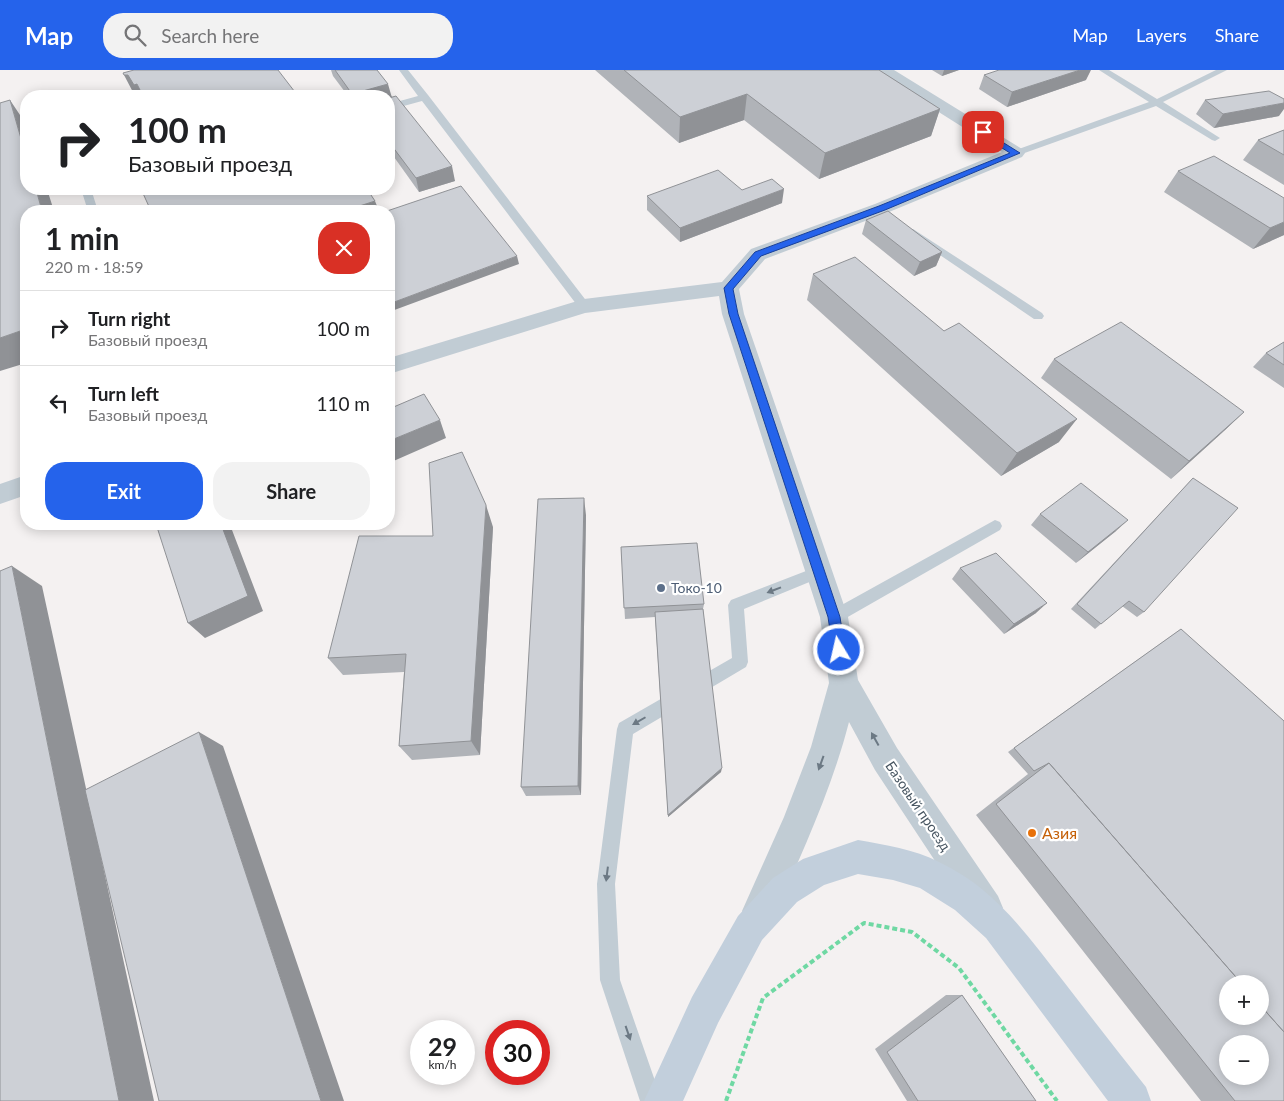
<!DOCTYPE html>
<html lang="en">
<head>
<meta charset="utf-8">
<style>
	:root { --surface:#fff; --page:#f2f2f2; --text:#202124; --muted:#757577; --line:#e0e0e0; --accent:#2563eb }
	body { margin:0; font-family:Lato,sans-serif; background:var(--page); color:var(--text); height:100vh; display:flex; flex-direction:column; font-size:19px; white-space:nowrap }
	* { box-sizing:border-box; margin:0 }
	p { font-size:16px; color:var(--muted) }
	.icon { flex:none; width:28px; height:28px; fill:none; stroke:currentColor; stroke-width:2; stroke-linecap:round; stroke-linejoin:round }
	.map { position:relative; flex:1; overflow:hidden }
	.sheet { position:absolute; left:20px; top:135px; width:375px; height:325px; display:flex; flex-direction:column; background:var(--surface); border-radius:20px; box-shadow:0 2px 12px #0003 }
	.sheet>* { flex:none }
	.guide { position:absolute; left:20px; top:20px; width:375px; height:105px; border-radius:20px; box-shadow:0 2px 12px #0003; background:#fff; color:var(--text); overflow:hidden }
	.controls { position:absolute; left:1219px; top:905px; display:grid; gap:10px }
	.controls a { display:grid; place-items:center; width:50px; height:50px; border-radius:50%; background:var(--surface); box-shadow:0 2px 12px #0003; font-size:25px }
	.speed { position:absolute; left:410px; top:950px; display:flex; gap:10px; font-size:25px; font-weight:700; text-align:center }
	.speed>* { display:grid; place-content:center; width:65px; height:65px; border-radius:50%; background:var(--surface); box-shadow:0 2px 12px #0003; line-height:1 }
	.speed small { font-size:12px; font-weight:400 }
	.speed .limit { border:8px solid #d22; background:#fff; color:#111 }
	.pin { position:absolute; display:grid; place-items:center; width:42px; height:42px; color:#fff; margin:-21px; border-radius:10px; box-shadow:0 2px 8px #0006 }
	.me { position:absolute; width:55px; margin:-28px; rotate:351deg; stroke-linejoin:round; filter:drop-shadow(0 0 4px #0008) }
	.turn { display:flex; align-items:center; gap:18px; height:105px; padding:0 25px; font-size:22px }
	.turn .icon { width:65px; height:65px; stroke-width:2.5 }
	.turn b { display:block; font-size:35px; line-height:42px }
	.round { display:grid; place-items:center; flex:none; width:52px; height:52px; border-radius:20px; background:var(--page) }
	.headline { display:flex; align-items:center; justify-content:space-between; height:85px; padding:0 25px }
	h1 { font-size:30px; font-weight:700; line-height:38px }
	.button { display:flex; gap:10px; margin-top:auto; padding:10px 25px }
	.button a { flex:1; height:58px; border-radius:20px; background:var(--accent); color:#fff; font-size:20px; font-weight:700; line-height:58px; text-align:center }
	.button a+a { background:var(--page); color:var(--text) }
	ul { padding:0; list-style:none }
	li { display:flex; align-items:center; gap:15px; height:75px; padding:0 25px; border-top:1px solid var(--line) }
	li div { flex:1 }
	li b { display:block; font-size:19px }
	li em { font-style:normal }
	header { display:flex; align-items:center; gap:30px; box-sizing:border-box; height:70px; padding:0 25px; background:var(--accent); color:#fff }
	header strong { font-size:24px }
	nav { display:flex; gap:28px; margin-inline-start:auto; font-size:18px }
	.search { width:350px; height:45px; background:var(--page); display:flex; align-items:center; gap:12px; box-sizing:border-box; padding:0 18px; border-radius:20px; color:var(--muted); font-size:19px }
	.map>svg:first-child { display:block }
</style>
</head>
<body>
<header>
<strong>Map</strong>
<div class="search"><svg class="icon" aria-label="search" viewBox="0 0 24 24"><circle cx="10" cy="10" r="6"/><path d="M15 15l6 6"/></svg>Search here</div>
<nav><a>Map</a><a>Layers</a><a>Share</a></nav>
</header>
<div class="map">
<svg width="1284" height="1031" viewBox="0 0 1284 1031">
	<rect width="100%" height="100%" fill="#f4f1f1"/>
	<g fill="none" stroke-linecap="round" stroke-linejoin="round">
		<!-- path -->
		<path stroke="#6fd8a3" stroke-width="4" stroke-dasharray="5 3" stroke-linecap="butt" d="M726 1031 763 928 864 853 912 862 959 898 1057 1031"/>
		<!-- lane -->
		<path fill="#c1ccd4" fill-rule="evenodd" d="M399 0H408L428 25 588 233 590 236 588 239H580L422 31 389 40V34L418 26Z
			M1099 0H1109L1157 29 1216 0H1227L1163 32 1220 68 1215 71 1212 70 1156 36 1019 85H1013V81L1149 32Z
			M81 119H91L98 141H88Z
			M913 159 1042 243 1044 246 1042 249H1034L909 164 908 162 909 160Z
			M995 450 1000 452 1002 456 1000 460 839 552 834 554 829 552 826 547 829 542Z
			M819 496 824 498 826 502 824 506 744 539 748 592 746 597 633 664 615 814 620 910 662 1031H640L600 910 597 814 617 659 619 653 732 588 728 535 731 530Z"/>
		<!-- street -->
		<path fill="#c1ccd4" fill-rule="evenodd" d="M875 0H894L1022 79 1025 83 1022 87 889 142 765 189 739 219 744 244 848 547 858 610 897 678 998 826 1003 838 998 850 986 855 974 850 875 700 849 652C831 722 800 787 771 853L759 858 747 853 742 841 784 747 811 677 829 613 820 547 722 244 719 226 585 243 389 304V288L584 229 722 212 751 179 875 134 1002 82 877 3Z
			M26 405V425L0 434V414Z"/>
		<!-- secondary -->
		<path fill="#c2cfdc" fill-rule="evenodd" d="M858 770C885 775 914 779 939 792 996 819 1026 864 1064 912 1091 947 1118 982 1146 1017L1151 1031H1108L986 868 955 840 920 818 893 810 858 804 824 815 797 832 762 870 718 953 683 1031H644L692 927 738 846 773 808 803 789Z"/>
	</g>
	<!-- wall -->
	<path fill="#b0b3b8" d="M331 0H377L392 27 455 111 419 122 389 80V26H348L333 6Z
		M595 0H879L940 39 931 66 819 109 744 50 679 73Z
		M932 0H959L942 6Z
		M984 5 1086 10 1007 37 979 19Z
		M1205 30 1279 46 1214 58 1196 44Z
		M1284 60V115L1243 90 1258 70Z
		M1178 101 1284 165 1253 179 1164 122Z
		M742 120 782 133 680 172 647 140V126Z
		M866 150 942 182 936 196 914 206 862 164Z
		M813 204 1059 372 1001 406 807 230Z
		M1284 272V318L1253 297 1266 283Z
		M1054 289 1244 342 1225 360 1171 409 1041 308Z
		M1193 408 1144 542 1137 547 1122 536 1095 559 1071 539Z
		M1040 444 1116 461 1076 493 1031 455Z
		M586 445 581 725 526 726 521 717Z
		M493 457 480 685 412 690 399 676 404 602 343 605 328 588 433 466Z
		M621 477 704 534 703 539 721 702 668 747 655 547 625 549Z
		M960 498 1036 543 1004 564 952 509Z
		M1181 559 1284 1031H1201L976 745 1028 704 1008 682Z
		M946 925H962L1036 1031H907L875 979Z"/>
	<!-- shaded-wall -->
	<path fill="#909296" d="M944 0H959L942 6Z
		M1080 0H1091L1086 10 1007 37 1012 22Z
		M124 5H128L137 14 144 26H140L139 25 135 26Z
		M388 14 392 28 389 29V26H353L352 24Z
		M747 24 744 50 679 73 680 47Z
		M10 30 26 54V86Z
		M1284 33V39L1279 46 1214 58 1223 44Z
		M940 39 931 66 819 109 825 83Z
		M452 96 455 111 419 122 416 108Z
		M36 119H47L54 141H42Z
		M361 119H377L362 124Z
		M784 119 782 133 680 172V158Z
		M375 131 379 141H344Z
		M1284 152V165L1253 179 1270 158Z
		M942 182 936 196 914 206 920 192Z
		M517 186 519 194 389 242V234Z
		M26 259V293L0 301V268Z
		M1244 342 1225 360 1171 409 1189 391Z
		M1077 349 1059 372 1001 406 1017 383Z
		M440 350 446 368 389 393V371Z
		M584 428 586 445 581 725 578 716Z
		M486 435 493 457 480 685 471 671Z
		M1128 450 1116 461 1076 493 1088 482Z
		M221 454H247L232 460 263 541 205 568 188 553Z
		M12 496 42 516 154 1031H119Z
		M1047 533 1036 543 1004 564 1014 554Z
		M199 662 223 676 344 1031H321Z
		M722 698 721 702 668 747V745Z"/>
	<!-- building -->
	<path fill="#cdd0d6" stroke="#909296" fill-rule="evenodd" d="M134 0H278L298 26H143L137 14 134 15 128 5H124L123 3Z
		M335 0H377L388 14 352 24Z
		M624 0H879L940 39 825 83 747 24 680 47Z
		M999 0H1080L1012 22 984 5Z
		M1269 21 1284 29V33L1223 44 1205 30Z
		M396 26 452 96 416 108 389 72V28Z
		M10 30 26 86V119H36L42 141H26V259L0 268V33Z
		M1284 60V85L1258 70Z
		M1214 86 1284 128V152L1270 158 1178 101Z
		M718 100 742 120 772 109 784 119 680 158 647 126Z
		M461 116 517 186 389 234V141H387Z
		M141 119H367L375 131 344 141H151Z
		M888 141 942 182 920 192 866 150Z
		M855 187 944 261 959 253 1077 349 1017 383 813 204Z
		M1121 252 1244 342 1189 391 1054 289Z
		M1284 272V295L1266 283Z
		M424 324 440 350 389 371V339Z
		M462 382 486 435 471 671 399 676 406 584 328 588 359 466H433L429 393Z
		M1193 408 1238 438 1144 542 1129 531 1101 554 1077 534Z
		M1081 413 1128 450 1088 482 1040 444Z
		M584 428 578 716 521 717 538 429Z
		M156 454H221L248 526 188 553Z
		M697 473 704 534 624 538 621 477Z
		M996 483 1047 533 1014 554 960 498Z
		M12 496 119 1031H0V501Z
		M703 539 722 698 668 745 655 542Z
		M1181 559 1284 651V962L1260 935V914H1242L1049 693 1034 701 1014 678Z
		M199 662 321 1031H159L85 720Z
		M1049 693 1242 914H1228V946H1260V935L1284 962V1031H1235L996 734ZM1228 974H1260V1006H1228Z
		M962 925 1036 1031H918L887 982Z"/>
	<!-- one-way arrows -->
	<defs><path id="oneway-solid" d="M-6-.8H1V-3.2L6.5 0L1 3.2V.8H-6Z" transform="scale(1.25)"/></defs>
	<g fill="#6c7984">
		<use href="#oneway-solid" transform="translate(774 520) rotate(159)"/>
		<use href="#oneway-solid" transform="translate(639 651) rotate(150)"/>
		<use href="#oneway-solid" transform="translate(875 669) rotate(-119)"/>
		<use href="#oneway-solid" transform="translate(821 693) rotate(110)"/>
		<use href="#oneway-solid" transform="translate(607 804) rotate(97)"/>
		<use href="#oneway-solid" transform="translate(628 963) rotate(71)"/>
	</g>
	<!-- route -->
	<path fill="#2563eb" stroke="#184099" d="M983 60 1020 83 885 140 761 186 733 219 738 244 840 547 845 580 843 584 839 586 835 584 833 580 828 547 729 244 724 218 755 182 879 136 1010 83 980 64 979 62Z"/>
	<!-- markers -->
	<circle fill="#5c6f8a" stroke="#fff" stroke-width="2" cx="661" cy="518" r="5"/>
	<circle fill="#e8710a" stroke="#fff" stroke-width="2" cx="1032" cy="763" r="5"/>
	<g text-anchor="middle" stroke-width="4.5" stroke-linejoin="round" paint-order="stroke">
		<!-- service labels -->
		<g font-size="14" fill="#4e5e75" stroke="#fff" text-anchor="start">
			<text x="671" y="523">Токо-10</text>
		</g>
		<!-- street labels -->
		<g font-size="14" fill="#475561" stroke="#fff">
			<text transform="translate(918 736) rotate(56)" y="5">Базовый проезд</text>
		</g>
		<!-- near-food labels -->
		<g font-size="16" fill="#c56008" stroke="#fff" text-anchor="start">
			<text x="1042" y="769">Азия</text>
		</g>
	</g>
</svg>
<div class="controls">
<a>+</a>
<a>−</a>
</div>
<div class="speed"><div>29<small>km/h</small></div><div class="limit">30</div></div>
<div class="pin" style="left:983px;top:62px;background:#d93025"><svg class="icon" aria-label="arrive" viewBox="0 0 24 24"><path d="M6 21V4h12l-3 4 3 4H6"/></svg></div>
<svg class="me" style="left:839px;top:580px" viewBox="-20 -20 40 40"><circle r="17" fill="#2563eb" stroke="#fff" stroke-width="3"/><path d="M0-11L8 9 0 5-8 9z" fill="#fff"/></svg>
<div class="guide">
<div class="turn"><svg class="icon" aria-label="right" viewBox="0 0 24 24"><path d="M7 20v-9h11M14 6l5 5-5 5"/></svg><div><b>100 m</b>Базовый проезд</div></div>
</div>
<section class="sheet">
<div class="headline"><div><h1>1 min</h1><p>220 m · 18:59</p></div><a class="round" style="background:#d93025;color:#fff"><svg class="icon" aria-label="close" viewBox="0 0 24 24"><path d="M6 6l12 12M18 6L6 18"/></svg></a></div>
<ul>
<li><svg class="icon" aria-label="right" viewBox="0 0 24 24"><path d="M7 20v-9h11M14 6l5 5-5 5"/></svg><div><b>Turn right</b><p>Базовый проезд</p></div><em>100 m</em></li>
<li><svg class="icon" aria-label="left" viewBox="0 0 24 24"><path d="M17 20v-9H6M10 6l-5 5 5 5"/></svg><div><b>Turn left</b><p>Базовый проезд</p></div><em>110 m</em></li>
</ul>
<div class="button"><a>Exit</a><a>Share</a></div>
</section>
</div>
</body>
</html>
